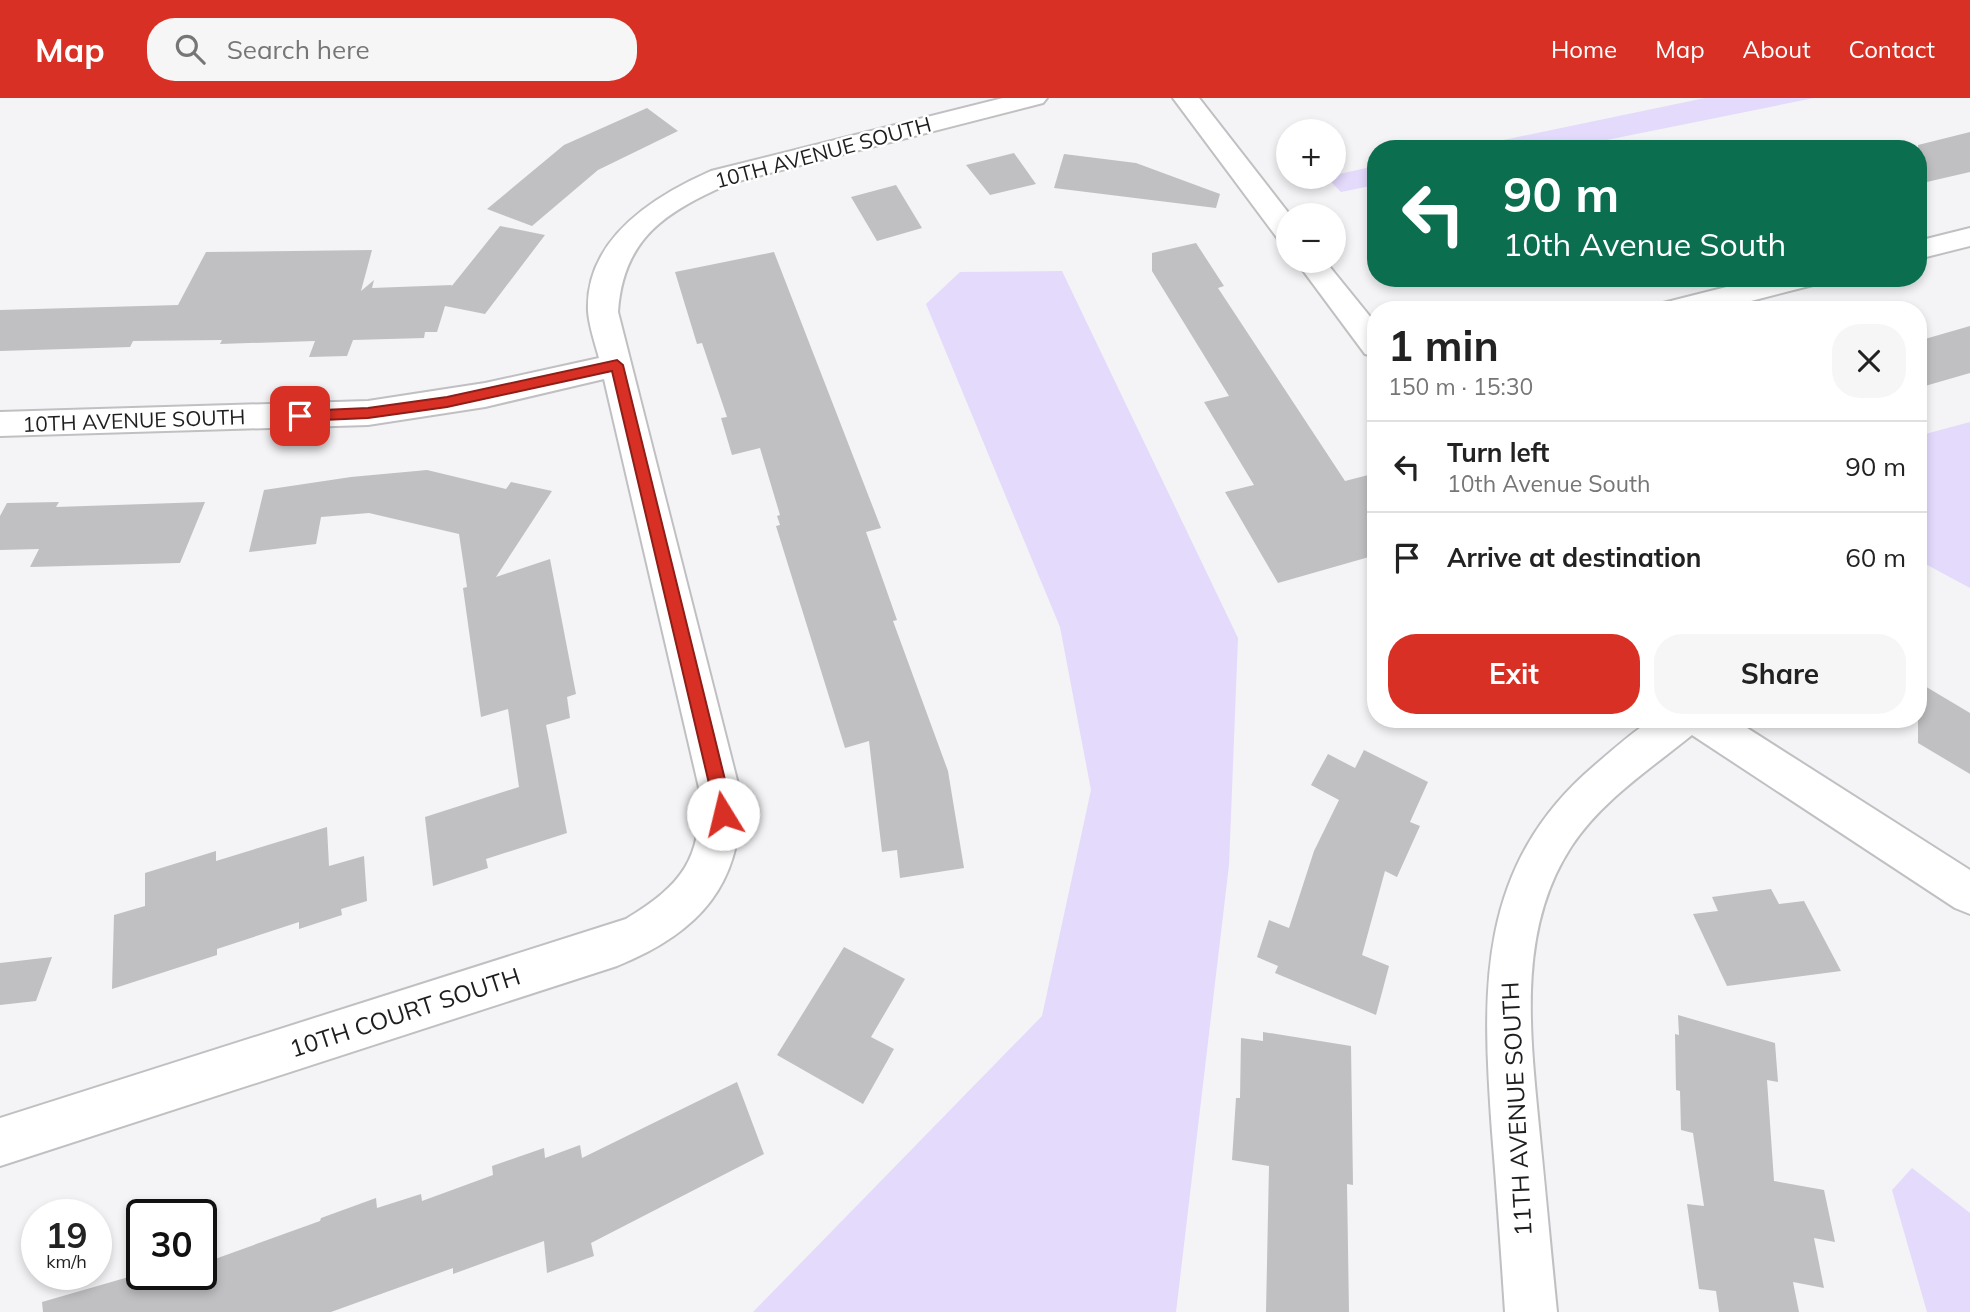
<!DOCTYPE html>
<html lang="en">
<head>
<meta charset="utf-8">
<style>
	:root { --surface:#fff; --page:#f6f6f6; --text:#222; --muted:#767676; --line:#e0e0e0; --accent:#d93025 }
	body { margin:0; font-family:Mulish,sans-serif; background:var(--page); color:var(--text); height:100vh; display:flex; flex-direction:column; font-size:26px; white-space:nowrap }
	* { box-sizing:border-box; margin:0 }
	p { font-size:23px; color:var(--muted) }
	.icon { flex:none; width:38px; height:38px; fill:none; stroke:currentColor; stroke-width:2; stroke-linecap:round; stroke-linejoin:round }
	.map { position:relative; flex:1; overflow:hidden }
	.details { position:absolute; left:1367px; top:203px; width:560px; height:427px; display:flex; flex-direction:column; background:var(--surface); border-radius:28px; box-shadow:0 4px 10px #0003 }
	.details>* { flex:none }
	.banner { position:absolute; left:1367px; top:42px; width:560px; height:147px; border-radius:28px; box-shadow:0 4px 10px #0003; background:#0b6e4f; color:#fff; overflow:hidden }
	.controls { position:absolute; left:1276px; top:21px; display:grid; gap:14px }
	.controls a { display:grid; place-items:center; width:70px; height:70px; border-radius:50%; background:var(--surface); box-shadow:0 4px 10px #0003; font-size:35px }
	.speed { position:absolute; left:21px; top:1101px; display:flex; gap:14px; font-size:35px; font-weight:700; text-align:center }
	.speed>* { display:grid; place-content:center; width:91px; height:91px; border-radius:50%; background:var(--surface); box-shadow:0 4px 10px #0003; line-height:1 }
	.speed small { font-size:18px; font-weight:400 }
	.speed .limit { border:4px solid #111; border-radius:10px; background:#fff; color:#111 }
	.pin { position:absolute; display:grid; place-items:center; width:60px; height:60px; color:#fff; margin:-30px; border-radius:14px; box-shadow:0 4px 10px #0006 }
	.me { position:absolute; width:77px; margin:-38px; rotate:351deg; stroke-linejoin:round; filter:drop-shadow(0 0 5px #0008) }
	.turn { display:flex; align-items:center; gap:24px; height:147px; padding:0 21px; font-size:32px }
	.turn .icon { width:91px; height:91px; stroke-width:2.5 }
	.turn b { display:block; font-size:49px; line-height:60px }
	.round { display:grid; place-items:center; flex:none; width:74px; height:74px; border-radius:28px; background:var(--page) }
	.headline { display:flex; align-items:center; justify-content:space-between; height:119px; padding:0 21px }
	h1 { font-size:42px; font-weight:700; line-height:52px }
	.button { display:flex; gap:14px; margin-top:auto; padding:14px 21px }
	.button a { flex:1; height:80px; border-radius:28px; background:var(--accent); color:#fff; font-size:28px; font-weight:700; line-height:80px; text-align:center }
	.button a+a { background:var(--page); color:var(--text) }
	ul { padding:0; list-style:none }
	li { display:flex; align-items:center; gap:21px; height:91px; padding:0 21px; border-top:2px solid var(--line) }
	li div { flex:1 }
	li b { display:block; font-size:26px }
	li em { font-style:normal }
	header { display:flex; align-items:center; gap:42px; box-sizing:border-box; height:98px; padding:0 35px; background:var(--accent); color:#fff }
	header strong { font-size:33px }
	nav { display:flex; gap:38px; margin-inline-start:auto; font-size:24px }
	.search { width:490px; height:63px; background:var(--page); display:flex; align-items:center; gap:18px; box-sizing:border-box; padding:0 24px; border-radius:28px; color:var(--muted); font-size:26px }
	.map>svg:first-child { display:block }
</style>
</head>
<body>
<header>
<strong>Map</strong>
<div class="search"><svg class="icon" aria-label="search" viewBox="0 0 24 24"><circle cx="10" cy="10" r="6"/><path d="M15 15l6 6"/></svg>Search here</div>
<nav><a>Home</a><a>Map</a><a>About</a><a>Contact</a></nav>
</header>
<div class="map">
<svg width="1970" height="1214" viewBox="0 0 1970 1214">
	<rect width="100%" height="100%" fill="#f4f3f6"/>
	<!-- green -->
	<path fill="#e4dafc" d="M1705 0H1814L1562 51H1460Z
		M1375 68V87L1341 94 1326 79Z
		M1062 173 1238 540 1229 767 1176 1214H753L1042 918 1091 692 1060 529 926 206 960 174Z
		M1970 324V490L1918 462V338Z
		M1912 1070 1970 1115V1214H1927L1892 1092Z"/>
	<!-- building -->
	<path fill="#c0bfc2" d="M647 10 678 33 598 72 532 128 487 111 564 47Z
		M1970 34V74L1918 86V47Z
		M1014 55 1036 86 990 97 966 67Z
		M1064 56 1136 65 1220 96 1216 110 1054 90Z
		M896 87 922 130 877 143 851 99Z
		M500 128 545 137 485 216 445 208 437 234H425L424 240 353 242 347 258 309 259 315 243 220 246 222 242 133 243 130 249 0 253V212L178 207 206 154 372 152 361 193 374 182 372 190 452 187 451 189Z
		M1196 145 1224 188 1218 190 1345 383 1376 375V457L1278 485 1225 394 1254 387 1204 304 1229 298 1152 173V155Z
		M774 154 881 430 866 434 897 522 893 523 948 673 964 770 900 780 897 752 882 754 869 643 845 650 776 428 780 427 777 418 780 417 760 350 732 357 721 320 727 319 702 245 697 246 675 174Z
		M1970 228V275L1918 290V243Z
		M427 372 506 391 511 384 552 393 496 479 550 461 576 596 567 599 570 620 546 627 567 735 486 761 488 770 433 788 425 719 519 689 508 611 481 619 463 490 467 489 459 436 369 415 321 419 316 446 249 454 264 392 351 379Z
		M59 404 56 409 205 404 180 465 30 469 39 451 0 452V418L7 405Z
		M1918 584 1970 615V676L1918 645Z
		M1364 652 1428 684 1410 724 1420 728 1397 779 1385 773 1362 857 1389 868 1376 917 1275 875 1278 868 1257 859 1269 822 1289 830 1314 753 1339 702 1311 687 1328 656 1355 670Z
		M327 729 329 768 364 758 367 803 341 811 342 817 299 831V824L217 851V857L112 891 114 817 145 808V775L216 753V763Z
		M1771 791 1779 806 1804 803 1841 873 1727 888 1693 816 1718 813 1712 799Z
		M844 849 905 881 871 939 894 951 863 1006 777 957Z
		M52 859 36 903 0 907V865Z
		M1678 917 1775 945 1778 984 1767 982 1774 1083 1824 1092 1835 1144 1814 1140 1824 1190 1793 1184 1799 1214H1719L1716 1193 1699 1191 1687 1106 1704 1108 1693 1035 1681 1032 1680 993 1676 992 1675 936 1679 937Z
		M1263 934 1351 948 1353 1087 1347 1086 1349 1214H1266L1269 1068 1232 1062 1236 1000H1240L1241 940 1263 943Z
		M737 984 764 1056 591 1145 594 1158 547 1175 544 1143 453 1176V1170L331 1214H43L42 1204 139 1176H201V1166L320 1123 321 1120 376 1100 377 1110 421 1096 422 1103 493 1077 492 1068 544 1050 545 1060 580 1047 582 1060Z"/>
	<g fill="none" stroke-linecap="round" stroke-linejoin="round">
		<!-- minor casing -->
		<g stroke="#c0bfc2" stroke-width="4">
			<path id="minor" d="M1003 0H1047L1043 5 731 85C667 113 623 139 618 214L740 694C744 786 699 835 617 868L0 1068V1020L626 821C683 786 701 762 700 694L604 281 485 309 368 327 0 338V314L368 303 485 285 599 260C595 245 589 228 588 213 585 141 654 98 711 73Z
				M1173 0H1199L1290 117H1288V143L1278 141Z
				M1970 130V148L1918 161V143Z
				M1296 163H1325L1376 226V259L1365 256Z
				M1762 180H1818L1813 187 1716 212H1659L1663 205Z
				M1733 621 1970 772V816L1955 810 1692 637C1650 671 1601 703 1571 749 1515 835 1531 942 1540 1039 1546 1097 1551 1156 1557 1214H1505C1501 1154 1497 1094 1492 1034 1482 892 1476 768 1595 667 1607 657 1640 627 1653 622 1663 618 1719 621 1733 621Z"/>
		</g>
		<!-- minor -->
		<use href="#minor" fill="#fff" fill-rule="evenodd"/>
	</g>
	<!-- route -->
	<path fill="#d93025" stroke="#8d1f18" stroke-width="2" d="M617 262 623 267 728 694 731 716 729 722 723 724 717 722 711 694 612 273 447 309 368 320 300 323 293 318 300 313 368 310 447 299Z"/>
	<g text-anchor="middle" stroke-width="5" stroke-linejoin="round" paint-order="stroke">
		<!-- far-street labels -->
		<g font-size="21" fill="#1e1d1f" stroke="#fff">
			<text transform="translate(823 55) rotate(-15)" y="7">10TH AVENUE SOUTH</text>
			<text transform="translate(134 323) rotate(-2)" y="7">10TH AVENUE SOUTH</text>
		</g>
		<!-- street labels -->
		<g font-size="24" fill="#1e1d1f" stroke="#fff">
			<text transform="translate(405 915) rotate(-18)" y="8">10TH COURT SOUTH</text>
			<text transform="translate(1517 1011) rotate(-93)" y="8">11TH AVENUE SOUTH</text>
		</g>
	</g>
</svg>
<div class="controls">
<a>+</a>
<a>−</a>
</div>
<div class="speed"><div>19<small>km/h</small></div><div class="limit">30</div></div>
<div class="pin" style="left:300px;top:318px;background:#d93025"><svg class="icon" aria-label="arrive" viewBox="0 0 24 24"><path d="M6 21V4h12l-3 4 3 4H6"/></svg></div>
<svg class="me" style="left:723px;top:716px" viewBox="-20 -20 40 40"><circle r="19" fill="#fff"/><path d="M0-13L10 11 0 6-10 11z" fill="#d93025"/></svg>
<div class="banner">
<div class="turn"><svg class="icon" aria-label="left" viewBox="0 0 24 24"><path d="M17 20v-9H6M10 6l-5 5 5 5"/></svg><div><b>90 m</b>10th Avenue South</div></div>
</div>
<section class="details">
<div class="headline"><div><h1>1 min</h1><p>150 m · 15:30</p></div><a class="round"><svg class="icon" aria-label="close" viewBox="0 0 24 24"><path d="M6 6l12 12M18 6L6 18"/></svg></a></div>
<ul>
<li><svg class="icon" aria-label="left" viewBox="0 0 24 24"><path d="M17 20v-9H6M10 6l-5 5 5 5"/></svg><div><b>Turn left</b><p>10th Avenue South</p></div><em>90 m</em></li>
<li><svg class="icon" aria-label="arrive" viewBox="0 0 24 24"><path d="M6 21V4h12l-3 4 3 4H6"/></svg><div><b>Arrive at destination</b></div><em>60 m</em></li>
</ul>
<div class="button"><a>Exit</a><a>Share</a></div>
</section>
</div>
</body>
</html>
